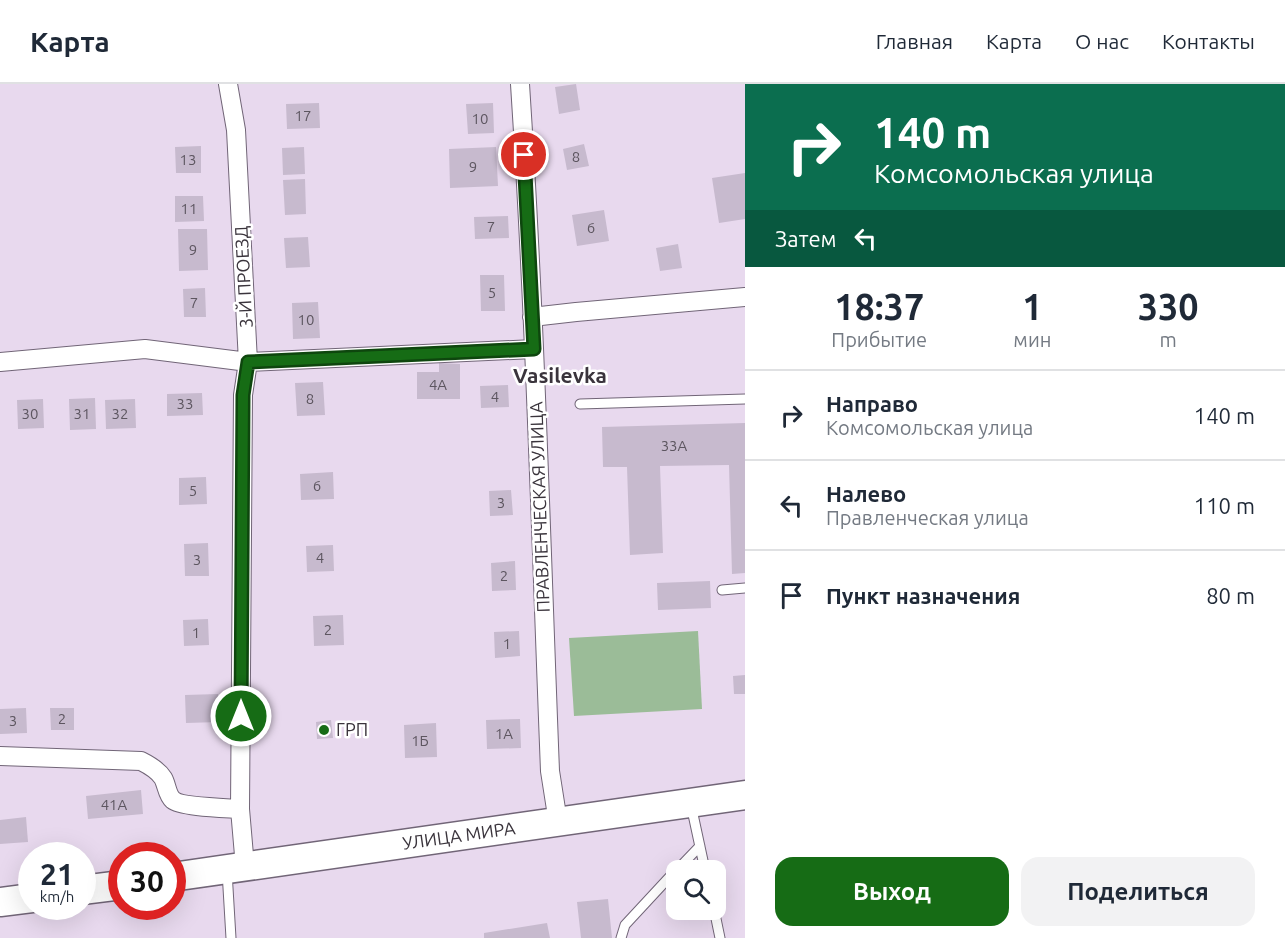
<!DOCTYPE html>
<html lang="ru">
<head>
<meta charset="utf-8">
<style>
	:root { --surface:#fff; --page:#f2f2f3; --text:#1f2937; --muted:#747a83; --line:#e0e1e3; --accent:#166c15 }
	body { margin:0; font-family:Ubuntu,sans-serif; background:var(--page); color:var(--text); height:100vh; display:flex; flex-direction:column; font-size:22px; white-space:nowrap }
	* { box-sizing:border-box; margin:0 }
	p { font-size:20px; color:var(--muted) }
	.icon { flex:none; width:33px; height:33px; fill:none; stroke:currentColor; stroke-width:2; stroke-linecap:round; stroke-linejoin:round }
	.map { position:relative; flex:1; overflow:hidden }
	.sheet { display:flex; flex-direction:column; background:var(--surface); width:540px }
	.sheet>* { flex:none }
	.guide { background:#0b6e4f; color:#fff; overflow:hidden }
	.buttons { position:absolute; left:666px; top:776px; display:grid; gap:12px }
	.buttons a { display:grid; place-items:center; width:60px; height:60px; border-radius:12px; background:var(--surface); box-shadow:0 6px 24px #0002; font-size:30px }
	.speed { position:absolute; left:18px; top:758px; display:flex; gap:12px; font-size:30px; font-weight:700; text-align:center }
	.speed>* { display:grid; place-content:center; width:78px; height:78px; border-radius:50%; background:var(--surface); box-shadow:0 6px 24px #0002; line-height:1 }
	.speed small { font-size:15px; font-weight:400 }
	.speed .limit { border:9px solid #d22; background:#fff; color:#111 }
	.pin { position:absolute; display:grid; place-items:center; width:51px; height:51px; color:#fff; margin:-26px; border:3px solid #fff; border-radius:50%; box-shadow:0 2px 6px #0007 }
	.me { position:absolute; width:66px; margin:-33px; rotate:0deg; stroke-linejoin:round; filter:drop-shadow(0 0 4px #0008) }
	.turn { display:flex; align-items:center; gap:21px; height:126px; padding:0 30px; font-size:27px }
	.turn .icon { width:78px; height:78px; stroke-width:2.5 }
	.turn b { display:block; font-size:42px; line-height:51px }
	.then { display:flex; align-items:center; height:57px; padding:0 30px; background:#0003; gap:12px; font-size:22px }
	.eta { display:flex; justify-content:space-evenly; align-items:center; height:102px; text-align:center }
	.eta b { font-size:36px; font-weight:700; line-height:42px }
	.primary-button { display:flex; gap:12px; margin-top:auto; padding:12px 30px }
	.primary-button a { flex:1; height:69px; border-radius:18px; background:var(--accent); color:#fff; font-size:24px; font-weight:700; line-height:69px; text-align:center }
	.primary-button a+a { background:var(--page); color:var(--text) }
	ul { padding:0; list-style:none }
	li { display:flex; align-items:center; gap:18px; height:90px; padding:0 30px; border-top:2px solid var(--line) }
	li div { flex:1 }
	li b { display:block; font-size:22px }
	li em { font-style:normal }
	header { display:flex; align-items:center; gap:36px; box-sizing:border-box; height:84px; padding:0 30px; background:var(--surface); border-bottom:2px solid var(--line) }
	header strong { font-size:28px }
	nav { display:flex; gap:33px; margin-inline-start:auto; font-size:21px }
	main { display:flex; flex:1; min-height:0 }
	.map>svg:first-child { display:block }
</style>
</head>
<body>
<header>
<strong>Карта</strong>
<nav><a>Главная</a><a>Карта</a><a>О нас</a><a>Контакты</a></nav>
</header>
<main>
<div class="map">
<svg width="745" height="854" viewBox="0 0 745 854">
	<rect width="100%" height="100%" fill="#e8d9ee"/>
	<!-- green -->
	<path fill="#9bbc98" d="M698 547 702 625 574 632 569 554Z"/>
	<!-- building -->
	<path fill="#c7bace" d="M576 0 580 26 559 30 555 3Z
		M319 19 320 44 287 45 286 20Z
		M493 19 494 49 468 50 466 20Z
		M584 60 589 82 567 86 563 65Z
		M201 62V89H176L175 63Z
		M304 63 305 90 283 91 282 64Z
		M496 63 498 102 450 104 449 65Z
		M745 89V135L719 139 712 94Z
		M305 95 306 130 285 131 283 96Z
		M175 112H203L204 137 175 138Z
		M604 126 609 157 577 162 572 131Z
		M508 132 509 154 475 155 474 133Z
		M178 145H207L208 186 179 187Z
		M308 153 310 183 286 184 284 154Z
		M678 160 682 184 660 187 656 164Z
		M480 191H504L505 227H481Z
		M205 204 206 233H184L183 205Z
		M318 218 320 254 293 255 292 219Z
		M439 279 460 280V315H417V288H439Z
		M323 298 325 331 297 332 295 299Z
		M508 301 509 323 481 324 480 302Z
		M202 309 203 331 167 332V310Z
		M95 314 96 345 70 346 69 315Z
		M43 315 44 344 18 345 17 316Z
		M135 315 136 344 106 345 105 316Z
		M745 339V489L732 490 729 381 660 382 663 469 630 471 627 383H603L602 343Z
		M333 388 334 415 301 416 300 390Z
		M206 393 207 420 179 421V394Z
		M511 406 513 431 490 432 489 407Z
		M208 459 209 492H185L184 460Z
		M333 461 334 487 307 488 306 462Z
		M515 477 516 506 492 507 491 479Z
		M710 497 711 524 658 526 657 499Z
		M343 531 344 561 314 562 313 532Z
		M208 535 209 561 184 562 183 536Z
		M519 547 520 572 495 574 494 548Z
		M745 591V610H734L733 592Z
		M218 610 219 638 186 639 185 611Z
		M26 624 27 649 0 650V625Z
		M50 624H74V646H51Z
		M520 635 521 664 487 665 486 636Z
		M331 636 333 654 317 655 316 638Z
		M436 639 437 673 405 674 404 641Z
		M141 706 143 730 88 735 86 712Z
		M26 733 28 758 0 760V736Z
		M608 815 612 854H581L577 818Z
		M547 839 550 854H484V849Z"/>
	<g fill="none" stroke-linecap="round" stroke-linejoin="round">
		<!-- lane casing -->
		<g stroke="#716577" stroke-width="11">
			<path id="lane" d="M580 320 745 315
				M722 506 745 504
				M691 721 705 786
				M677 786 700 762
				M227 787 231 854
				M714 825 720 854
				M621 854 625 841 676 786"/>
		</g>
		<!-- street casing -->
		<g stroke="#716577" stroke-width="20">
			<path id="street" d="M228 0 236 46 248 278 243 311 240 725 245 783
				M520 0C535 229 541 458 550 687L558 738
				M532 233 576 228 745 213
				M0 278 145 265 248 278 534 265
				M0 672 141 677C149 681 158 686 163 694 167 701 167 711 173 716 181 723 228 724 240 725"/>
		</g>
		<!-- primary casing -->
		<g stroke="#716577" stroke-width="31">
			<path id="primary" d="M172 793 745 711
				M82 806 122 801
				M0 818 32 814"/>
		</g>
		<!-- lane -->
		<use href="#lane" stroke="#fff" stroke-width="9"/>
		<!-- street -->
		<use href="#street" stroke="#fff" stroke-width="18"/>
		<!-- primary -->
		<use href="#primary" stroke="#fff" stroke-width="28"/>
	</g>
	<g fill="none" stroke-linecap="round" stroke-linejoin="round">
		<!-- route casing -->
		<g stroke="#0e460e" stroke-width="15">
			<path id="route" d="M241 632 243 311 248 278 534 265 524 71"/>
		</g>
		<!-- route -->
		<use href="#route" stroke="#166c15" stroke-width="10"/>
	</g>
	<!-- markers -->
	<circle fill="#166c15" stroke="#fff" stroke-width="2" cx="324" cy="646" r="6"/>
	<g text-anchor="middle" stroke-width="5" stroke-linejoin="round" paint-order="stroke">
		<!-- number labels -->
		<g font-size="15" fill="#5d5660">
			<text x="303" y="37">17</text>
			<text x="480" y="40">10</text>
			<text x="576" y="78">8</text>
			<text x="188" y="81">13</text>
			<text x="473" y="88">9</text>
			<text x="189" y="130">11</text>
			<text x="491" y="148">7</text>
			<text x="591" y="149">6</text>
			<text x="193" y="171">9</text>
			<text x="492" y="214">5</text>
			<text x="194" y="224">7</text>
			<text x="306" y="241">10</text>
			<text x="438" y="306">4А</text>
			<text x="495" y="318">4</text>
			<text x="310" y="320">8</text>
			<text x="185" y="325">33</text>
			<text x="30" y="335">30</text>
			<text x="82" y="335">31</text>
			<text x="120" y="335">32</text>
			<text x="674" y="367">33А</text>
			<text x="317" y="407">6</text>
			<text x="193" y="412">5</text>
			<text x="501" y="424">3</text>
			<text x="320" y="479">4</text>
			<text x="197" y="481">3</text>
			<text x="504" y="497">2</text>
			<text x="328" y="551">2</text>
			<text x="196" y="554">1</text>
			<text x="507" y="565">1</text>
			<text x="62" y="640">2</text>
			<text x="13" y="642">3</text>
			<text x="504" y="655">1А</text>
			<text x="420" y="662">1Б</text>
			<text x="114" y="726">41А</text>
		</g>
		<!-- street labels -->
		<g font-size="18" fill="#3a343c" stroke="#fff">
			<text transform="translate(244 193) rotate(-93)" y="6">3-Й ПРОЕЗД</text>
			<text transform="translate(540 423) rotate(-92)" y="6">ПРАВЛЕНЧЕСКАЯ УЛИЦА</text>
			<text transform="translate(459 752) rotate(-8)" y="6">УЛИЦА МИРА</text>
		</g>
		<!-- poi labels -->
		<g font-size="18" fill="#3a343c" stroke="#fff" text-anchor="start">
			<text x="336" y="652">ГРП</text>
		</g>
		<!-- quarter labels -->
		<g font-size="21" font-weight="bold" fill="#3a343c" stroke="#fff">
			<text x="560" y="299">Vasilevka</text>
		</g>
	</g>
</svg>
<div class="buttons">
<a><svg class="icon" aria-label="search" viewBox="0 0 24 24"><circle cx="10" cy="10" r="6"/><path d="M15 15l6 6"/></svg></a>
</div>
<div class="speed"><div>21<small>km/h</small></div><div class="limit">30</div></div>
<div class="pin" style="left:524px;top:71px;background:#d93025"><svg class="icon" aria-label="arrive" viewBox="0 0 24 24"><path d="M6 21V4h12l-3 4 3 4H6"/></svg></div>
<svg class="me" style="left:241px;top:632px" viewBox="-20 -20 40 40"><circle r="17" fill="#166c15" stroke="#fff" stroke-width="3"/><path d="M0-11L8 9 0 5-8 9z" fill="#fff"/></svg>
</div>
<section class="sheet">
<div class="guide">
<div class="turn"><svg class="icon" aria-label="right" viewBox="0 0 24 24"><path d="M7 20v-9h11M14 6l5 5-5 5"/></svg><div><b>140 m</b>Комсомольская улица</div></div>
<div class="then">Затем<svg class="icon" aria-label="left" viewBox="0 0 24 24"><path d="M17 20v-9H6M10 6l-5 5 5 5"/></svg></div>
</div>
<div class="eta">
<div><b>18:37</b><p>Прибытие</p></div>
<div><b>1</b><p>мин</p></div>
<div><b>330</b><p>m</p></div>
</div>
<ul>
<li><svg class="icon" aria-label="right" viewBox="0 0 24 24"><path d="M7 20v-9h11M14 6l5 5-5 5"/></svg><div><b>Направо</b><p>Комсомольская улица</p></div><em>140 m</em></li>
<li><svg class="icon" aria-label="left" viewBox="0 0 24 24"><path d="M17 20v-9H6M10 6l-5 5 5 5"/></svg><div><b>Налево</b><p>Правленческая улица</p></div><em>110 m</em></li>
<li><svg class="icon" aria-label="arrive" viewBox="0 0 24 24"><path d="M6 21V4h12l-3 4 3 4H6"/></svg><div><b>Пункт назначения</b></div><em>80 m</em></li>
</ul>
<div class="primary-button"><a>Выход</a><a>Поделиться</a></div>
</section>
</main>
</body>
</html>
